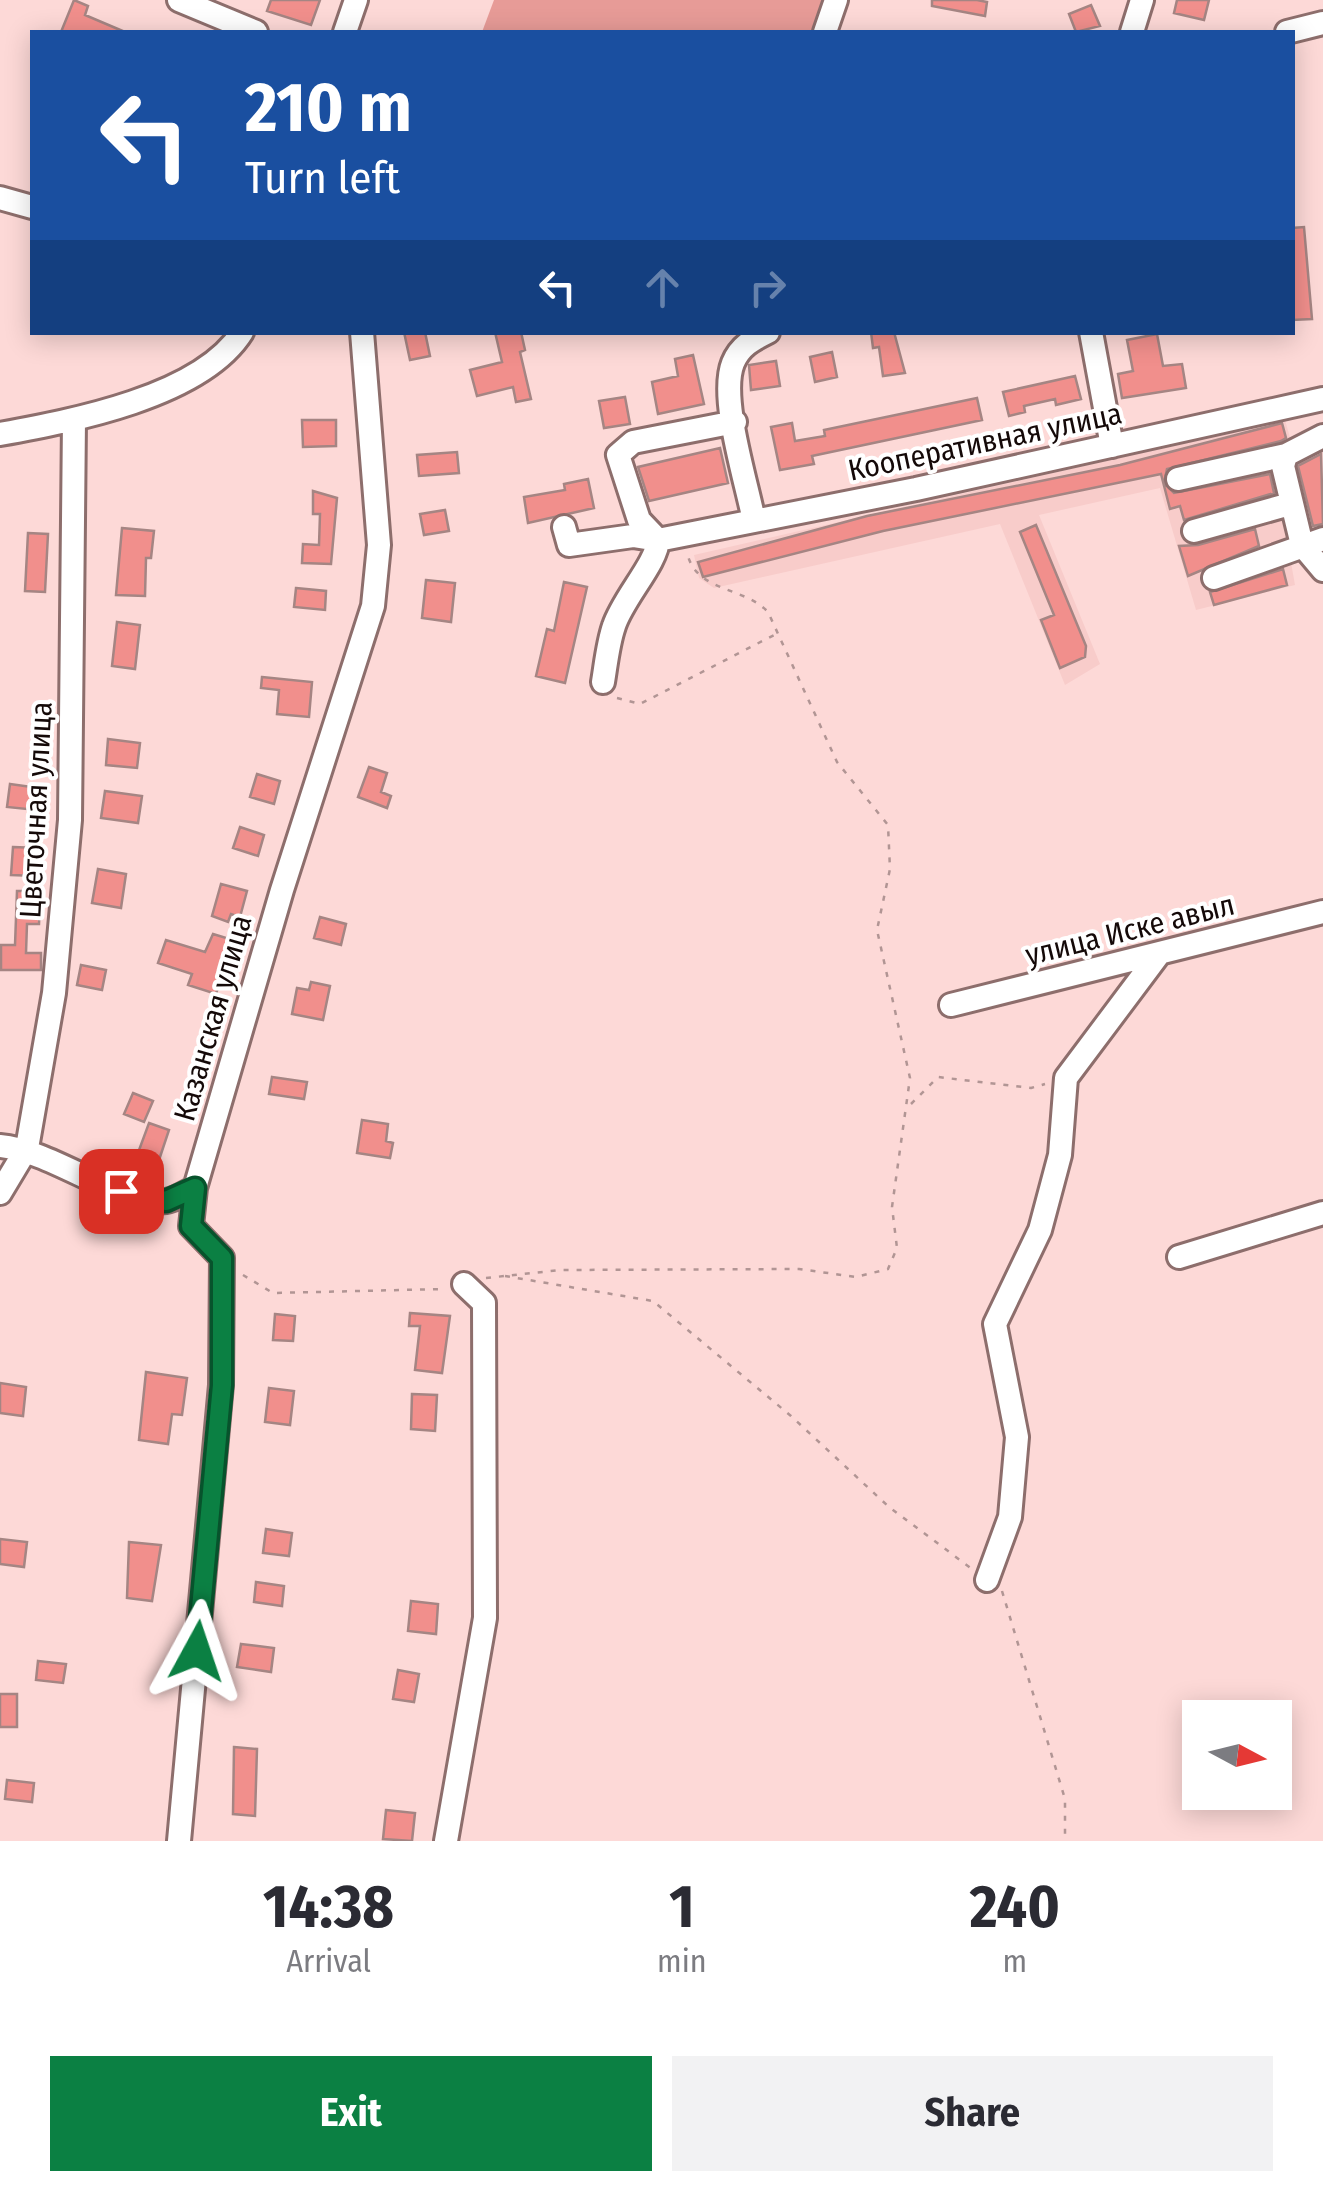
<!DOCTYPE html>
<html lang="en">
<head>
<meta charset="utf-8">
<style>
	:root { --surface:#fff; --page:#f2f2f3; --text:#2b2b33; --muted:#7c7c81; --accent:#0b8043 }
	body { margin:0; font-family:"Fira Sans Condensed",sans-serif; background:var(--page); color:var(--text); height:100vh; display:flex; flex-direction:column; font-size:38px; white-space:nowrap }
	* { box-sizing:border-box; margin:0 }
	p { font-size:32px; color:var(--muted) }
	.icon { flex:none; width:55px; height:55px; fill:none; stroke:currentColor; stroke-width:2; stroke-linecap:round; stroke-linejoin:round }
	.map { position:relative; height:1841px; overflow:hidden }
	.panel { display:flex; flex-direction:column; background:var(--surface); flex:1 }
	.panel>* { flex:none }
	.guide { position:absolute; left:30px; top:30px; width:1265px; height:305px; border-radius:0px; box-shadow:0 5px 25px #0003; background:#1a4fa0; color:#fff; overflow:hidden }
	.needle { width:65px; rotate:97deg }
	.controls { position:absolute; left:1182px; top:1700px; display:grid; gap:20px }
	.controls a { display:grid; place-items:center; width:110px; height:110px; border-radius:0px; background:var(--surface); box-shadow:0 5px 25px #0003; font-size:50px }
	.pin { position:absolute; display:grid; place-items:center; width:85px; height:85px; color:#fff; margin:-42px; border-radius:20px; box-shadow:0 5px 15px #0006 }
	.me { position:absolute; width:110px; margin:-55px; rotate:5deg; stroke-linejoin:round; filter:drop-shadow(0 0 8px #0008) }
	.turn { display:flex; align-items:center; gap:35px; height:210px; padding:0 50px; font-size:45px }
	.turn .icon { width:130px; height:130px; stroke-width:2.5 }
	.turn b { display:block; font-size:70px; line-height:85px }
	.lanes { display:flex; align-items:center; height:95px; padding:0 50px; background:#0003; justify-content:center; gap:50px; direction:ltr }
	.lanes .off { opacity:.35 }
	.eta { display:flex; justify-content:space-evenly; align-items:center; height:170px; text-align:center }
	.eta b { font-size:60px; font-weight:700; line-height:70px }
	.action { display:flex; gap:20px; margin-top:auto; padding:20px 50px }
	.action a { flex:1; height:115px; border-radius:0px; background:var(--accent); color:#fff; font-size:40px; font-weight:700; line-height:115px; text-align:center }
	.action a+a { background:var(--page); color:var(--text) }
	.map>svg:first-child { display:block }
</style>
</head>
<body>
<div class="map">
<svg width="1323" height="1841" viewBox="0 0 1323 1841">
	<rect width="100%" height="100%" fill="#fdd9d7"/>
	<!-- built -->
	<path fill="#f8ccca" d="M1285 420 1293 448 1273 461 1295 585 1196 610 1160 488 1039 515 1100 664 1065 685 1000 524 714 588 699 578 694 555Z"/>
	<!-- green -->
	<path fill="#e79b97" d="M494 0H826L816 32H482Z"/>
	<!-- building -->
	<path fill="#f18f8c" stroke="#a58583" stroke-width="2.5" d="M74 0 88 6 85 15 125 32H61Z
		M271 0H320L311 25 267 11Z
		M932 0H977L987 2 985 16 932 6Z
		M1177 0H1209L1204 20 1174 13Z
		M1091 5 1100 26 1076 32 1069 14Z
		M1304 227 1312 319 1292 320V228Z
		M404 332H425L430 356 410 360Z
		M495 332H521L525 350 520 352 531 399 516 402 513 387 477 396 470 370 502 362Z
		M871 332H894L905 373 883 376 879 347 873 348Z
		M1157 334 1163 366 1182 364 1186 388 1122 398 1118 374 1133 371 1127 340Z
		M832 352 837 377 815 382 810 357Z
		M693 355 704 404 658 414 652 382 678 376 675 359Z
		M776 361 780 386 751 390 749 365Z
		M1075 376 1081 399 1056 405 1055 399 1024 406 1025 412 1009 416 1003 392Z
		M625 397 630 424 604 428 599 401Z
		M977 398 982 420 812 456 814 464 780 470 771 427 792 423 795 441 825 436 824 430Z
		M302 420H336V446L303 447Z
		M1282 423 1286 438 1281 441 1167 469 1164 483 1174 493 1270 474 1274 493 1184 520 1180 506 1170 509 1161 474 883 531 703 577 698 562 867 516 1120 465Z
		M720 448 728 483 649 501 638 467Z
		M457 452 459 473 419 476 417 455Z
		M1321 454 1323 524 1313 526 1298 466Z
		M588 479 594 508 528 523 524 497 565 490 564 484Z
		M313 491 337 498 331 564 302 563 303 544 319 545 320 514H313Z
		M445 510 449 531 424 535 420 514Z
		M1036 525 1086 646 1085 657 1060 668 1041 620 1054 615 1020 532Z
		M122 528 154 531 151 558H146L145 596 116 595Z
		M1255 529 1259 546 1188 576 1179 546 1198 545Z
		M28 533 48 534 45 592 25 591Z
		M1283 569 1287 585 1214 605 1210 592Z
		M426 580 455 583 451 622 422 618Z
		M564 582 587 587 565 683 536 676 547 629 554 631Z
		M296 588 326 591 325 610 294 607Z
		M117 622 140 625 135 669 112 666Z
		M262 677 312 682 309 717 277 714 279 690 261 688Z
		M108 739 140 743 137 768 106 765Z
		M369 767 387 773 381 792 391 796 387 808 358 797Z
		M257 774 280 781 274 804 250 797Z
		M10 784 39 788 36 810 7 807Z
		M105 791 142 796 138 823 101 818Z
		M240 827 264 835 258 856 233 848Z
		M13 847 38 848 37 876 11 875Z
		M98 869 126 874 121 908 92 903Z
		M221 884 247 891 240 917 231 914 228 922 212 916Z
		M17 891H28V903H40L39 924H27L26 953H41V970H1V945H15Z
		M320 917 346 924 341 945 314 938Z
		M213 934 233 940 216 994 188 985 192 974 158 963 166 940 205 952Z
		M81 965 106 970 102 990 77 985Z
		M311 982 330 986 323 1020 292 1014 297 988 309 990Z
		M272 1077 307 1082 304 1099 269 1094Z
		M133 1093 153 1101 144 1122 124 1114Z
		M362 1120 388 1124 386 1141 393 1143 390 1158 357 1153Z
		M149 1123 169 1130 156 1169 135 1161Z
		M410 1313 450 1316 442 1373 415 1370 420 1326H409Z
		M275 1314 295 1316 293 1341 273 1340Z
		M146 1372 187 1378 182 1415 172 1414 168 1444 139 1440Z
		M0 1383 26 1387 23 1416 0 1413Z
		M269 1388 294 1391 290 1425 265 1422Z
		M412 1394 437 1395 435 1431 411 1429Z
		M266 1529 292 1533 289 1556 263 1553Z
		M0 1539 27 1542 24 1567 0 1564Z
		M129 1542 161 1545 152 1601 127 1598Z
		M256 1582 284 1586 282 1606 254 1602Z
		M411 1601 438 1604 436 1634 408 1631Z
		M241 1644 274 1648 271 1672 237 1667Z
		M38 1661 66 1664 63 1683 36 1680Z
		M398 1670 419 1674 414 1702 393 1699Z
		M0 1694H17V1727H0Z
		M234 1747 257 1749 255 1816 233 1814Z
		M7 1780 34 1783 32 1802 5 1799Z
		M386 1810 415 1813 412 1841 383 1839Z"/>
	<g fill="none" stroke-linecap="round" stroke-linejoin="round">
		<!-- minor casing -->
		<g stroke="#8d6e6c" stroke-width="28">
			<path id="minor" d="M179 0 256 32
				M345 32 356 0
				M825 32 836 0
				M1132 32 1142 0
				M1287 32 1323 23
				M0 198 32 207
				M1091 332 1112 446
				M0 434C71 421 201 397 242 332
				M1323 436 1286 455 1283 466 1302 545 1323 570
				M1178 479 1286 455
				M754 521C747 483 719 398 733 363 740 346 752 340 768 332
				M564 527 569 545 633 536 658 540 639 520 618 455 633 442 735 422
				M1194 531 1290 504
				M1214 578 1323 539
				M603 682C606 664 608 643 614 626 623 598 657 563 658 540L916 489 1323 399
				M951 1005 1323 912
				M0 1146C54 1151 118 1205 166 1201 175 1200 187 1192 195 1188
				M0 1193 27 1148 54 993 70 820 74 420
				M1179 1257 1323 1213
				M987 1580 1010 1517 1017 1437 995 1324 1040 1230 1060 1155 1066 1078 1159 954
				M179 1841 221 1385 222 1258 191 1226 195 1188 282 890 373 606 379 545 362 332
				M446 1841 485 1618 484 1303 464 1284"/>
		</g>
		<!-- path -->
		<path stroke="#b19594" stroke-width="2.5" stroke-dasharray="5 8" stroke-linecap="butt" d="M617 698 640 704 778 633
			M911 1104 938 1077 1031 1088 1045 1084
			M243 1275 273 1293 444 1289
			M505 1276 653 1301 791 1416 889 1507 972 1569
			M486 1278 561 1270 799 1269 856 1277 888 1269 897 1248 892 1207 910 1078 877 930 890 869 888 825 837 762 768 612C745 587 698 592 688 556
			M1002 1591 1065 1799V1841"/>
		<!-- minor -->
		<use href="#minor" stroke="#fff" stroke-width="22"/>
	</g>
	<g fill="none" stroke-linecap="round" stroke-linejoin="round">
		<!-- route casing -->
		<g stroke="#07532c" stroke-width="25">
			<path id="route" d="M121 1191 166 1201 195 1188 191 1226 222 1258V1385L197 1651"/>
		</g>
		<!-- route -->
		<use href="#route" stroke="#0b8043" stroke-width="18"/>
	</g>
	<g text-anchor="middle" stroke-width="8" stroke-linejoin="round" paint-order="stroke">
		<!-- street labels -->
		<g font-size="30" fill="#140908" stroke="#fff">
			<text transform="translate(985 442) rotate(-12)" y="10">Кооперативная улица</text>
			<text transform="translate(36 810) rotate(-87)" y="10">Цветочная улица</text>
			<text transform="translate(1130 930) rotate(-14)" y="10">улица Иске авыл</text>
			<text transform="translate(213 1018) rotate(-74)" y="10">Казанская улица</text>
		</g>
	</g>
</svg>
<div class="controls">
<a><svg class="needle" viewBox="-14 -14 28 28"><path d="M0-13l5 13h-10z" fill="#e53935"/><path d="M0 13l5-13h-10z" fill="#7c7c81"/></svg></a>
</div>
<div class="pin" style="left:121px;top:1191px;background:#d93025"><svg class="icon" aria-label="arrive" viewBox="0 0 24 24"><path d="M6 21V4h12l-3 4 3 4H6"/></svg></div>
<svg class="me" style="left:197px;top:1651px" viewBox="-20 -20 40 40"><path d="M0-17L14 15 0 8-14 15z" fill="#0b8043" stroke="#fff" stroke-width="4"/></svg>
<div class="guide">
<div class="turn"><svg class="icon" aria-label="left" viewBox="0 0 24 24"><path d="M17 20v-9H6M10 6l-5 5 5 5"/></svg><div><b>210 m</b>Turn left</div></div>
<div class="lanes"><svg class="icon" aria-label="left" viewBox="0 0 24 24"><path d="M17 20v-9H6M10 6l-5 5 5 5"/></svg><svg class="icon off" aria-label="ahead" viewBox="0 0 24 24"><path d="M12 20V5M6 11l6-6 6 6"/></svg><svg class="icon off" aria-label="right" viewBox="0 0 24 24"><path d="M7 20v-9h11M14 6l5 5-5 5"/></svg></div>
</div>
</div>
<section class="panel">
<div class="eta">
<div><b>14:38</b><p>Arrival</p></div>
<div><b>1</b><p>min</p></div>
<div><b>240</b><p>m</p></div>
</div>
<div class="action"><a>Exit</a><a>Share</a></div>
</section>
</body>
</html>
